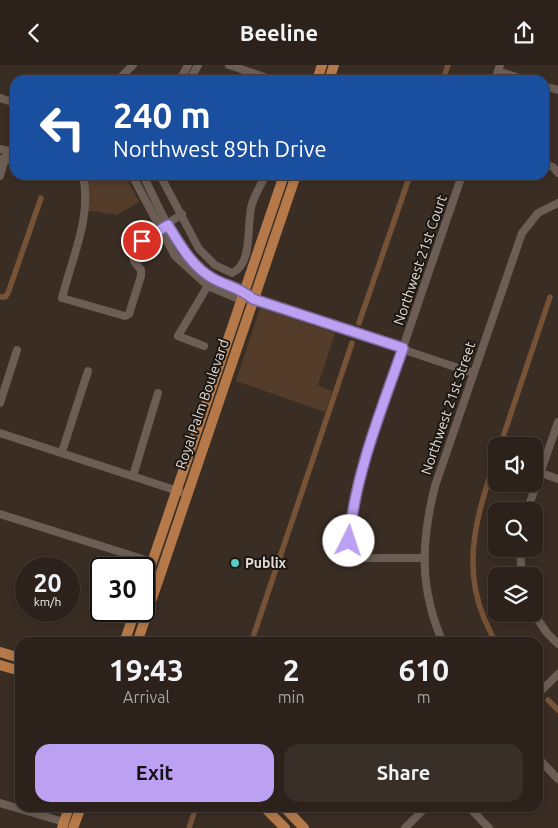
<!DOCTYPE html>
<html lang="en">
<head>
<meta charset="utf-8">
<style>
	:root { --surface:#2c221b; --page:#382f28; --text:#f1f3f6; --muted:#a6a4a3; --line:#483f3a; --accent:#bca0f2 }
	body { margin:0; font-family:Ubuntu,sans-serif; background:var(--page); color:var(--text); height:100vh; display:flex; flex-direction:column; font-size:19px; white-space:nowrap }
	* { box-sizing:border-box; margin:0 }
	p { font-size:16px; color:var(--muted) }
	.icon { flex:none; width:28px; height:28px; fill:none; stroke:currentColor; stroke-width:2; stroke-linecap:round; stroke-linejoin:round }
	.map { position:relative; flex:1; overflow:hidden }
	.side { position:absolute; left:15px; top:572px; width:528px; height:175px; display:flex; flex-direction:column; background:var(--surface); border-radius:15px; box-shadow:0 2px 8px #0003,0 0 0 1px var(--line) }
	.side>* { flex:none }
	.top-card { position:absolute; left:10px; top:10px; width:539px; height:105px; border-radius:15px; box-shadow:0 2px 8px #0003,0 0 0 1px var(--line); background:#1a4fa0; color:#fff; overflow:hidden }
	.buttons { position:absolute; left:488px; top:372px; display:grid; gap:10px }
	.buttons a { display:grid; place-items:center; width:55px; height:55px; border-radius:10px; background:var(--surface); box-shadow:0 2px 8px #0003,0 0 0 1px var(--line); font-size:25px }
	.speed { position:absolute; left:15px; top:492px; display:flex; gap:10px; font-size:25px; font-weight:700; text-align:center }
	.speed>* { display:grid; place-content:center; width:65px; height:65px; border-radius:50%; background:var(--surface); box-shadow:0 2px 8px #0003,0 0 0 1px var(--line); line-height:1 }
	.speed small { font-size:12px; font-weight:400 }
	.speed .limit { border:2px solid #111; border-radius:8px; background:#fff; color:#111 }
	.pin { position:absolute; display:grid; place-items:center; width:42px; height:42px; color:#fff; margin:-21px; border:2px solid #fff; border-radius:50%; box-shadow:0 1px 5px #0007 }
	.me { position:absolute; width:55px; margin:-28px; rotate:4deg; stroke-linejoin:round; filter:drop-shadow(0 0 4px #0008) }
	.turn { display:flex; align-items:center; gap:18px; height:105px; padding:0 20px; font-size:22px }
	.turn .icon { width:65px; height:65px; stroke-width:2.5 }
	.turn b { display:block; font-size:35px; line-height:42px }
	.eta { display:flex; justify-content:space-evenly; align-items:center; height:85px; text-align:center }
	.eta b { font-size:30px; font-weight:700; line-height:35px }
	.primary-button { display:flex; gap:10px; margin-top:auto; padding:10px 20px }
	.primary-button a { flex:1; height:58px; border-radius:15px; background:var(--accent); color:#111; font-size:20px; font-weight:700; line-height:58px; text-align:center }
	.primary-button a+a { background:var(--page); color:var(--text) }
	header { display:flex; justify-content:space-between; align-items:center; height:65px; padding:0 20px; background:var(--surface); font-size:22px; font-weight:700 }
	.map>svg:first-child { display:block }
</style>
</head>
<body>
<header><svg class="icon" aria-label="back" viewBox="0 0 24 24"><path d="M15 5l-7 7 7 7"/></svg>Beeline<svg class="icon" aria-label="share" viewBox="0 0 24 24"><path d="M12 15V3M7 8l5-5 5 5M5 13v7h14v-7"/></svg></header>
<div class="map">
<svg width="558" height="763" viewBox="0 0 558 763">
	<rect width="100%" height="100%" fill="#3a2d24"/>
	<!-- green -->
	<path fill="#543c2b" d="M83 110H125L139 137 117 150 84 145Z
		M260 243 335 268 318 320 332 326 325 347 236 316Z"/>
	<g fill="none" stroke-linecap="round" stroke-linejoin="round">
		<!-- canal -->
		<path stroke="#765237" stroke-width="5.5" d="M443 15 448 0
			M0 232H5L8 228 41 133
			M359 258 410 110
			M500 381 550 232
			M251 578 352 278
			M496 578C491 570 488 561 484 553 461 498 478 446 496 393
			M548 635 558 645
			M189 763 196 742"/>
		<!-- minor -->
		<path stroke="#6c5e54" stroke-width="8" d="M229 0 273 15
			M498 6 525 15
			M118 15 133 0
			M180 15 188 0
			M190 15 198 0
			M495 15 500 0
			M544 21 558 25
			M0 33 15 38
			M0 84 15 87
			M2 94 15 96
			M544 99 553 102 558 108
			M83 110C92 153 72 192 62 233L125 251 129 249 141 211V205L134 196C134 172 165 162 182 149
			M132 110 175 191 208 221 241 235 246 234
			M143 110C161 146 177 189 212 212 225 221 241 223 253 234L473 308
			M160 110 199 184 215 200 232 208C254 199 246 157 252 139 255 129 261 119 266 110
			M0 111 7 86
			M204 281 178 271 210 217
			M0 338 17 285
			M0 368 181 427
			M62 387 88 306
			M541 408 558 414
			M133 411 158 328
			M527 446 558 357
			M0 449 152 497
			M520 484 522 511
			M423 493H360L353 490C343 472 354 434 358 414L462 110
			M534 549 547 568 558 579
			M443 578C419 523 421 477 435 421L522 168 538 148 558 138
			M538 629 558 609
			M538 693 558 714
			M0 738 64 757
			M469 742 489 763
			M405 763 426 742"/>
		<!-- major -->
		<path stroke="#b67a4a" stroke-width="10" d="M317 15 322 0
			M329 15 334 0
			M144 521 284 110
			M124 578 135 546
			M137 578 296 110
			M0 587 20 593
			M0 600 20 606
			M264 742 285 763
			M284 742 304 763
			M62 763 69 742
			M73 763 81 742"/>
	</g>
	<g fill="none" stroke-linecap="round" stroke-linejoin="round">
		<!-- route casing -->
		<g stroke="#7a689d" stroke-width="12">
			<path id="route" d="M142 176 168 160C180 180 193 203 214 214 227 221 241 223 253 234L403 283C381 346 355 409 349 476"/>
		</g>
		<!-- route -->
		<use href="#route" stroke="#bca0f2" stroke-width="9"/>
	</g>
	<!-- markers -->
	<circle fill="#56cec2" stroke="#1c1713" stroke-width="2" cx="235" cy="498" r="5"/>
	<g text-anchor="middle" stroke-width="4" stroke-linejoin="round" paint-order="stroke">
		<!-- street labels -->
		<g font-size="14" fill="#e4dcd6" stroke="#1c1713">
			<text transform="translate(420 195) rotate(-71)" y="5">Northwest 21st Court</text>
			<text transform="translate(202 339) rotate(-71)" y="5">Royal Palm Boulevard</text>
			<text transform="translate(448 343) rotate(-71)" y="5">Northwest 21st Street</text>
		</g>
		<!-- poi labels -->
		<g font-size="14" font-weight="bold" fill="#e4dcd6" stroke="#1c1713" text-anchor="start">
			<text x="245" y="503">Publix</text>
		</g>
	</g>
</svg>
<div class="buttons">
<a><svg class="icon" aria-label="sound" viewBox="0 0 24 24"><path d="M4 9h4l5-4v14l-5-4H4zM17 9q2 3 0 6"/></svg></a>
<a><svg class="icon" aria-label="search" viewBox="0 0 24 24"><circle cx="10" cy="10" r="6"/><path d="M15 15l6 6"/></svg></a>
<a><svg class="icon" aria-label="layers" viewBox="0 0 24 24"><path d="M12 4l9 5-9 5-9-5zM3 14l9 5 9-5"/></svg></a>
</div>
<div class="speed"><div>20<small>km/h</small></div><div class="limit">30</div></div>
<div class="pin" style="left:142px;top:176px;background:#d93025"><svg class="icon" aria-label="arrive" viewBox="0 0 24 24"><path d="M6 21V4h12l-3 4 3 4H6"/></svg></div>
<svg class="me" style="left:349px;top:476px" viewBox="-20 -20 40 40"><circle r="19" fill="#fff"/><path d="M0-13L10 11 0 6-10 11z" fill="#bca0f2"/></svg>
<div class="top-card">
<div class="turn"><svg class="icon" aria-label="left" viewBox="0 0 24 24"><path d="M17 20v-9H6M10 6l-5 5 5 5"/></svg><div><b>240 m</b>Northwest 89th Drive</div></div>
</div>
<section class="side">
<div class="eta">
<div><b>19:43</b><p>Arrival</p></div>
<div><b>2</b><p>min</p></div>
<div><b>610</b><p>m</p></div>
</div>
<div class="primary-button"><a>Exit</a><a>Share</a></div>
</section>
</div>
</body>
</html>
